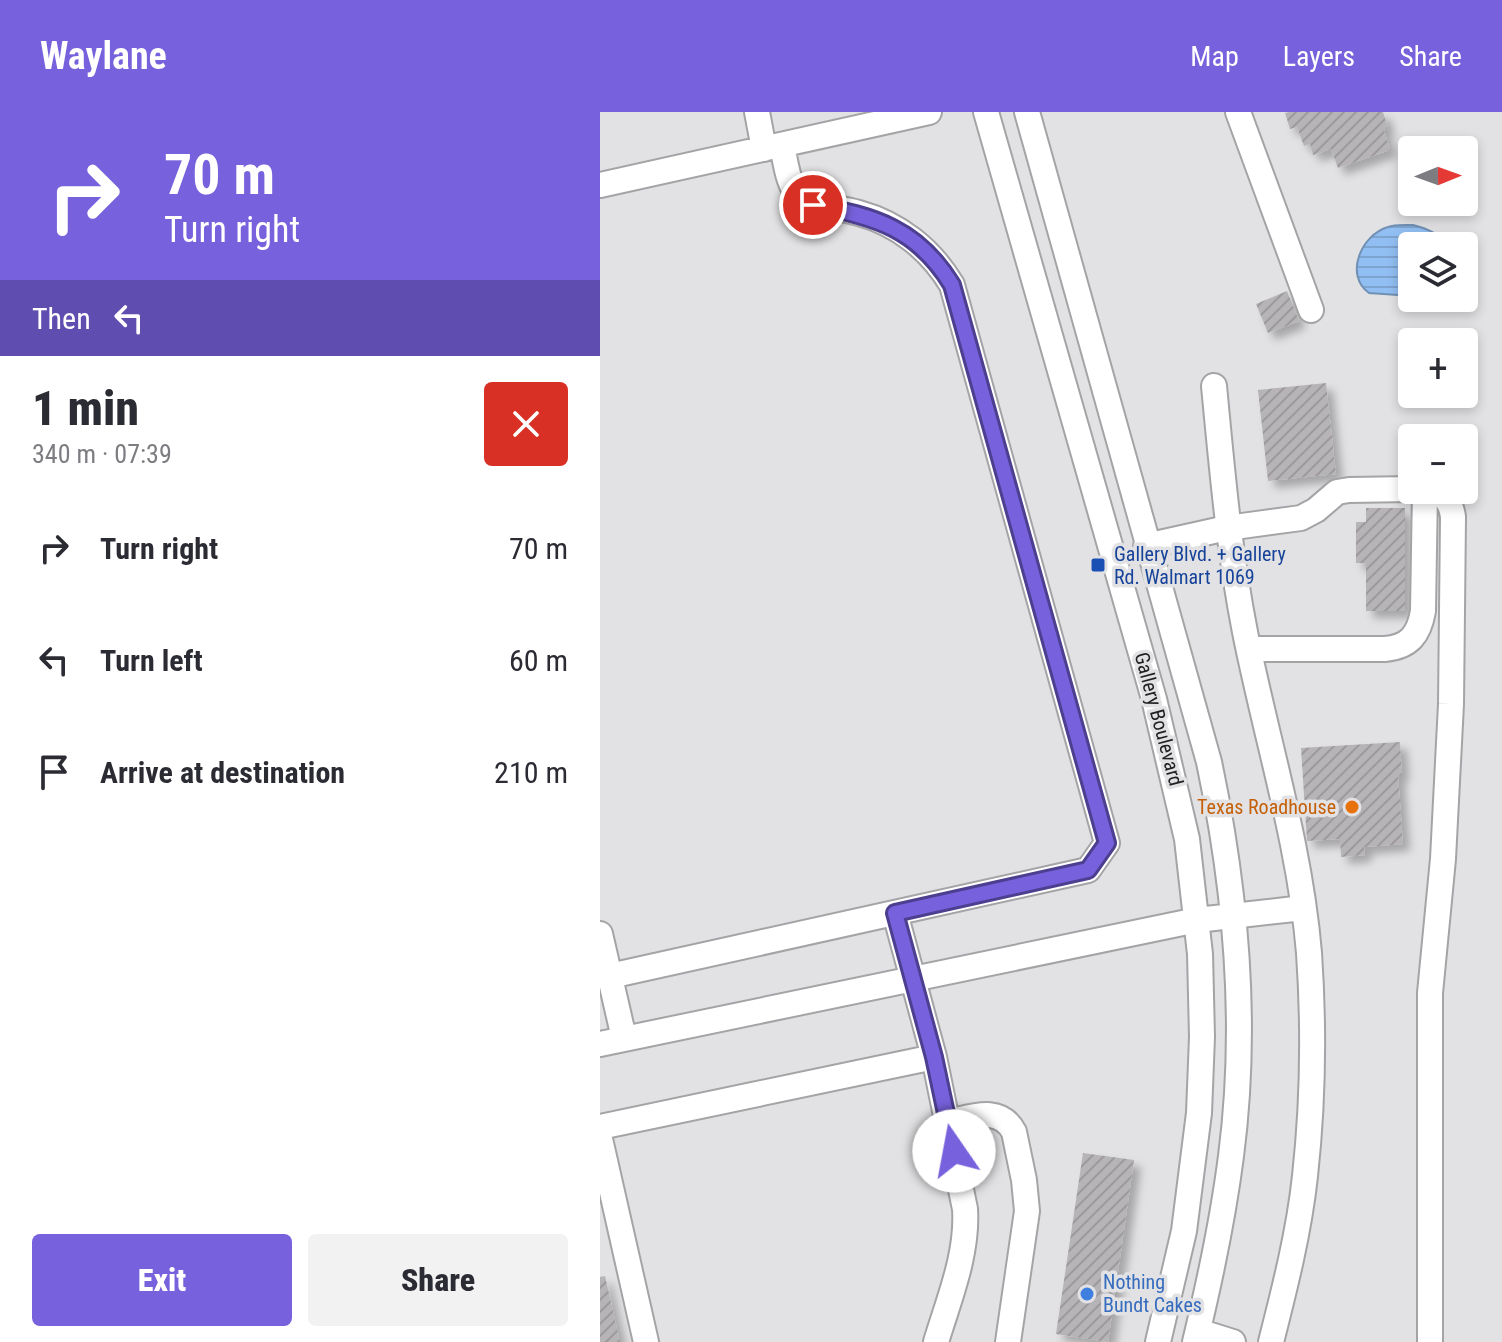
<!DOCTYPE html>
<html lang="en">
<head>
<meta charset="utf-8">
<style>
	:root { --surface:#fff; --page:#f2f2f3; --text:#2b2b33; --muted:#7c7c81; --accent:#7761dc }
	body { margin:0; font-family:"Roboto Condensed",sans-serif; background:var(--page); color:var(--text); height:100vh; display:flex; flex-direction:column; font-size:30px; white-space:nowrap }
	* { box-sizing:border-box; margin:0 }
	p { font-size:26px; color:var(--muted) }
	.icon { flex:none; width:44px; height:44px; fill:none; stroke:currentColor; stroke-width:2; stroke-linecap:round; stroke-linejoin:round }
	.map { position:relative; flex:1; overflow:hidden }
	.details { display:flex; flex-direction:column; background:var(--surface); width:600px }
	.details>* { flex:none }
	.top-card { background:#7761dc; color:#fff; overflow:hidden }
	.needle { width:52px; rotate:89deg }
	.tools { position:absolute; left:798px; top:24px; display:grid; gap:16px }
	.tools a { display:grid; place-items:center; width:80px; height:80px; border-radius:8px; background:var(--surface); box-shadow:0 4px 12px #0003; font-size:40px }
	.pin { position:absolute; display:grid; place-items:center; width:68px; height:68px; color:#fff; margin:-34px; border:4px solid #fff; border-radius:50%; box-shadow:0 2px 8px #0007 }
	.me { position:absolute; width:88px; margin:-44px; rotate:348deg; stroke-linejoin:round; filter:drop-shadow(0 0 6px #0008) }
	.turn { display:flex; align-items:center; gap:28px; height:168px; padding:0 32px; font-size:36px }
	.turn .icon { width:104px; height:104px; stroke-width:2.5 }
	.turn b { display:block; font-size:56px; line-height:68px }
	.then { display:flex; align-items:center; height:76px; padding:0 32px; background:#0003; gap:16px; font-size:30px }
	.round { display:grid; place-items:center; flex:none; width:84px; height:84px; border-radius:8px; background:var(--page) }
	.overview { display:flex; align-items:center; justify-content:space-between; height:136px; padding:0 32px }
	h1 { font-size:48px; font-weight:800; line-height:60px }
	.button { display:flex; gap:16px; margin-top:auto; padding:16px 32px }
	.button a { flex:1; height:92px; border-radius:8px; background:var(--accent); color:#fff; font-size:32px; font-weight:800; line-height:92px; text-align:center }
	.button a+a { background:var(--page); color:var(--text) }
	ul { padding:0; list-style:none }
	li { display:flex; align-items:center; gap:24px; height:112px; padding:0 32px }
	li div { flex:1 }
	li b { display:block; font-size:30px }
	li em { font-style:normal }
	header { display:flex; align-items:center; gap:48px; box-sizing:border-box; height:112px; padding:0 40px; background:var(--accent); color:#fff }
	header strong { font-size:38px }
	nav { display:flex; gap:44px; margin-inline-start:auto; font-size:28px }
	main { display:flex; flex:1; min-height:0 }
	.map>svg:first-child { display:block }
</style>
</head>
<body>
<header>
<strong>Waylane</strong>
<nav><a>Map</a><a>Layers</a><a>Share</a></nav>
</header>
<main>
<section class="details">
<div class="top-card">
<div class="turn"><svg class="icon" aria-label="right" viewBox="0 0 24 24"><path d="M7 20v-9h11M14 6l5 5-5 5"/></svg><div><b>70 m</b>Turn right</div></div>
<div class="then">Then<svg class="icon" aria-label="left" viewBox="0 0 24 24"><path d="M17 20v-9H6M10 6l-5 5 5 5"/></svg></div>
</div>
<div class="overview"><div><h1>1 min</h1><p>340 m · 07:39</p></div><a class="round" style="background:#d93025;color:#fff"><svg class="icon" aria-label="close" viewBox="0 0 24 24"><path d="M6 6l12 12M18 6L6 18"/></svg></a></div>
<ul>
<li><svg class="icon" aria-label="right" viewBox="0 0 24 24"><path d="M7 20v-9h11M14 6l5 5-5 5"/></svg><div><b>Turn right</b></div><em>70 m</em></li>
<li><svg class="icon" aria-label="left" viewBox="0 0 24 24"><path d="M17 20v-9H6M10 6l-5 5 5 5"/></svg><div><b>Turn left</b></div><em>60 m</em></li>
<li><svg class="icon" aria-label="arrive" viewBox="0 0 24 24"><path d="M6 21V4h12l-3 4 3 4H6"/></svg><div><b>Arrive at destination</b></div><em>210 m</em></li>
</ul>
<div class="button"><a>Exit</a><a>Share</a></div>
</section>
<div class="map">
<svg width="902" height="1230" viewBox="0 0 902 1230">
	<defs>
		<pattern id="water-rules" width="6" height="5" patternUnits="userSpaceOnUse" patternTransform="scale(2)"><rect width="6" height="5" fill="#92bff3"/><path d="M0 2.5h6" fill="none" stroke="#7ea4d0"/></pattern>
		<pattern id="building-hatch" width="6" height="6" patternUnits="userSpaceOnUse" patternTransform="scale(2)"><rect width="6" height="6" fill="#b6b4b6"/><path d="M-1 1l2-2M0 6l6-6M5 7l2-2" fill="none" stroke="#9c9a9c"/></pattern>
		<filter id="shadow"><feDropShadow dx="7" dy="7" stdDeviation="4" flood-color="#0004"/></filter>
	</defs>
	<rect width="100%" height="100%" fill="#e2e2e4"/>
	<!-- water -->
	<path fill="url(#water-rules)" stroke="#7090b4" stroke-width="2" d="M813 113C828 117 839 121 846 134H812V184L769 181C744 163 761 123 788 115 795 112 805 113 813 113Z"/>
	<!-- building -->
	<path fill="url(#building-hatch)" filter="url(#shadow)" d="M689 0H783L788 16 784 18 790 38 738 56 731 37 713 43 710 32 704 34 697 15 690 17 685 1Z
		M687 179 699 209 668 221 656 192Z
		M726 271 736 362 668 369 658 278Z
		M766 396H805V499H766V451H756V410H766Z
		M800 630 802 663H798L803 732 764 735 765 743 741 745 740 727 707 729 701 636Z
		M483 1041 534 1048 508 1230 456 1222Z
		M5 1164 20 1230H0V1165Z"/>
	<g fill="none" stroke-linecap="round" stroke-linejoin="round">
		<!-- minor casing -->
		<g stroke="#a4a4a6" stroke-width="28">
			<path id="minor" d="M157 0 164 37
				M386 0 554 587 587 727 600 842 602 925 599 1001 584 1119 558 1230
				M427 0 609 650C636 778 648 914 631 1044 623 1107 610 1168 595 1230
				M638 0 711 198
				M0 73 329 0
				M614 274C622 357 629 439 645 520 666 626 700 732 709 841 714 914 713 991 705 1064 699 1120 685 1175 671 1230
				M828 378C844 381 851 389 853 405L851 592 843 747 830 881V1230
				M546 434 627 416 701 406 716 398 737 380 749 378 812 377
				M649 537H785C809 535 819 523 823 499L825 378
				M295 801 334 945 365 1097C368 1142 349 1187 336 1230
				M0 822 24 926
				M10 864 488 758 507 731 352 173C331 138 299 112 259 101 240 96 221 95 202 89 188 74 186 53 182 33
				M0 932 597 808 703 796
				M348 1010C372 1005 400 993 414 1020L424 1068 427 1099 408 1230
				M0 1015 334 945
				M0 1027 46 1230
				M598 1219 633 1230"/>
		</g>
		<!-- minor -->
		<use href="#minor" stroke="#fff" stroke-width="24"/>
	</g>
	<g fill="none" stroke-linecap="round" stroke-linejoin="round">
		<!-- route casing -->
		<g stroke="#4d3f8f" stroke-width="20">
			<path id="route" d="M213 93C275 104 318 117 352 173L507 731 488 758 295 801 334 945 354 1039"/>
		</g>
		<!-- route -->
		<use href="#route" stroke="#7761dc" stroke-width="14"/>
	</g>
	<!-- markers -->
	<rect fill="#1a4fb4" stroke="#e2e2e4" stroke-width="3" x="490" y="445" width="16" height="16" rx="4"/>
	<circle fill="#e8710a" stroke="#e2e2e4" stroke-width="3" cx="752" cy="695" r="8"/>
	<circle fill="#3f7fe0" stroke="#e2e2e4" stroke-width="3" cx="487" cy="1182" r="8"/>
	<g text-anchor="middle" stroke-width="7" stroke-linejoin="round" paint-order="stroke">
		<!-- transit labels -->
		<g font-size="20" fill="#164399" stroke="#e2e2e4" text-anchor="start">
			<text x="514" y="449">Gallery Blvd. + Gallery<tspan x="514" dy="23">Rd. Walmart 1069</tspan></text>
		</g>
		<!-- street labels -->
		<g font-size="20" fill="#212122" stroke="#e2e2e4">
			<text transform="translate(559 607) rotate(75)" y="7">Gallery Boulevard</text>
		</g>
		<!-- food labels -->
		<g font-size="20" fill="#c56008" stroke="#e2e2e4" text-anchor="end">
			<text x="736" y="702">Texas Roadhouse</text>
		</g>
		<!-- shop labels -->
		<g font-size="20" fill="#366cbe" stroke="#e2e2e4" text-anchor="start">
			<text x="503" y="1177">Nothing<tspan x="503" dy="23">Bundt Cakes</tspan></text>
		</g>
	</g>
</svg>
<div class="tools">
<a><svg class="needle" viewBox="-14 -14 28 28"><path d="M0-13l5 13h-10z" fill="#e53935"/><path d="M0 13l5-13h-10z" fill="#7c7c81"/></svg></a>
<a><svg class="icon" aria-label="layers" viewBox="0 0 24 24"><path d="M12 4l9 5-9 5-9-5zM3 14l9 5 9-5"/></svg></a>
<a>+</a>
<a>−</a>
</div>
<div class="pin" style="left:213px;top:93px;background:#d93025"><svg class="icon" aria-label="arrive" viewBox="0 0 24 24"><path d="M6 21V4h12l-3 4 3 4H6"/></svg></div>
<svg class="me" style="left:354px;top:1039px" viewBox="-20 -20 40 40"><circle r="19" fill="#fff"/><path d="M0-13L10 11 0 6-10 11z" fill="#7761dc"/></svg>
</div>
</main>
</body>
</html>
